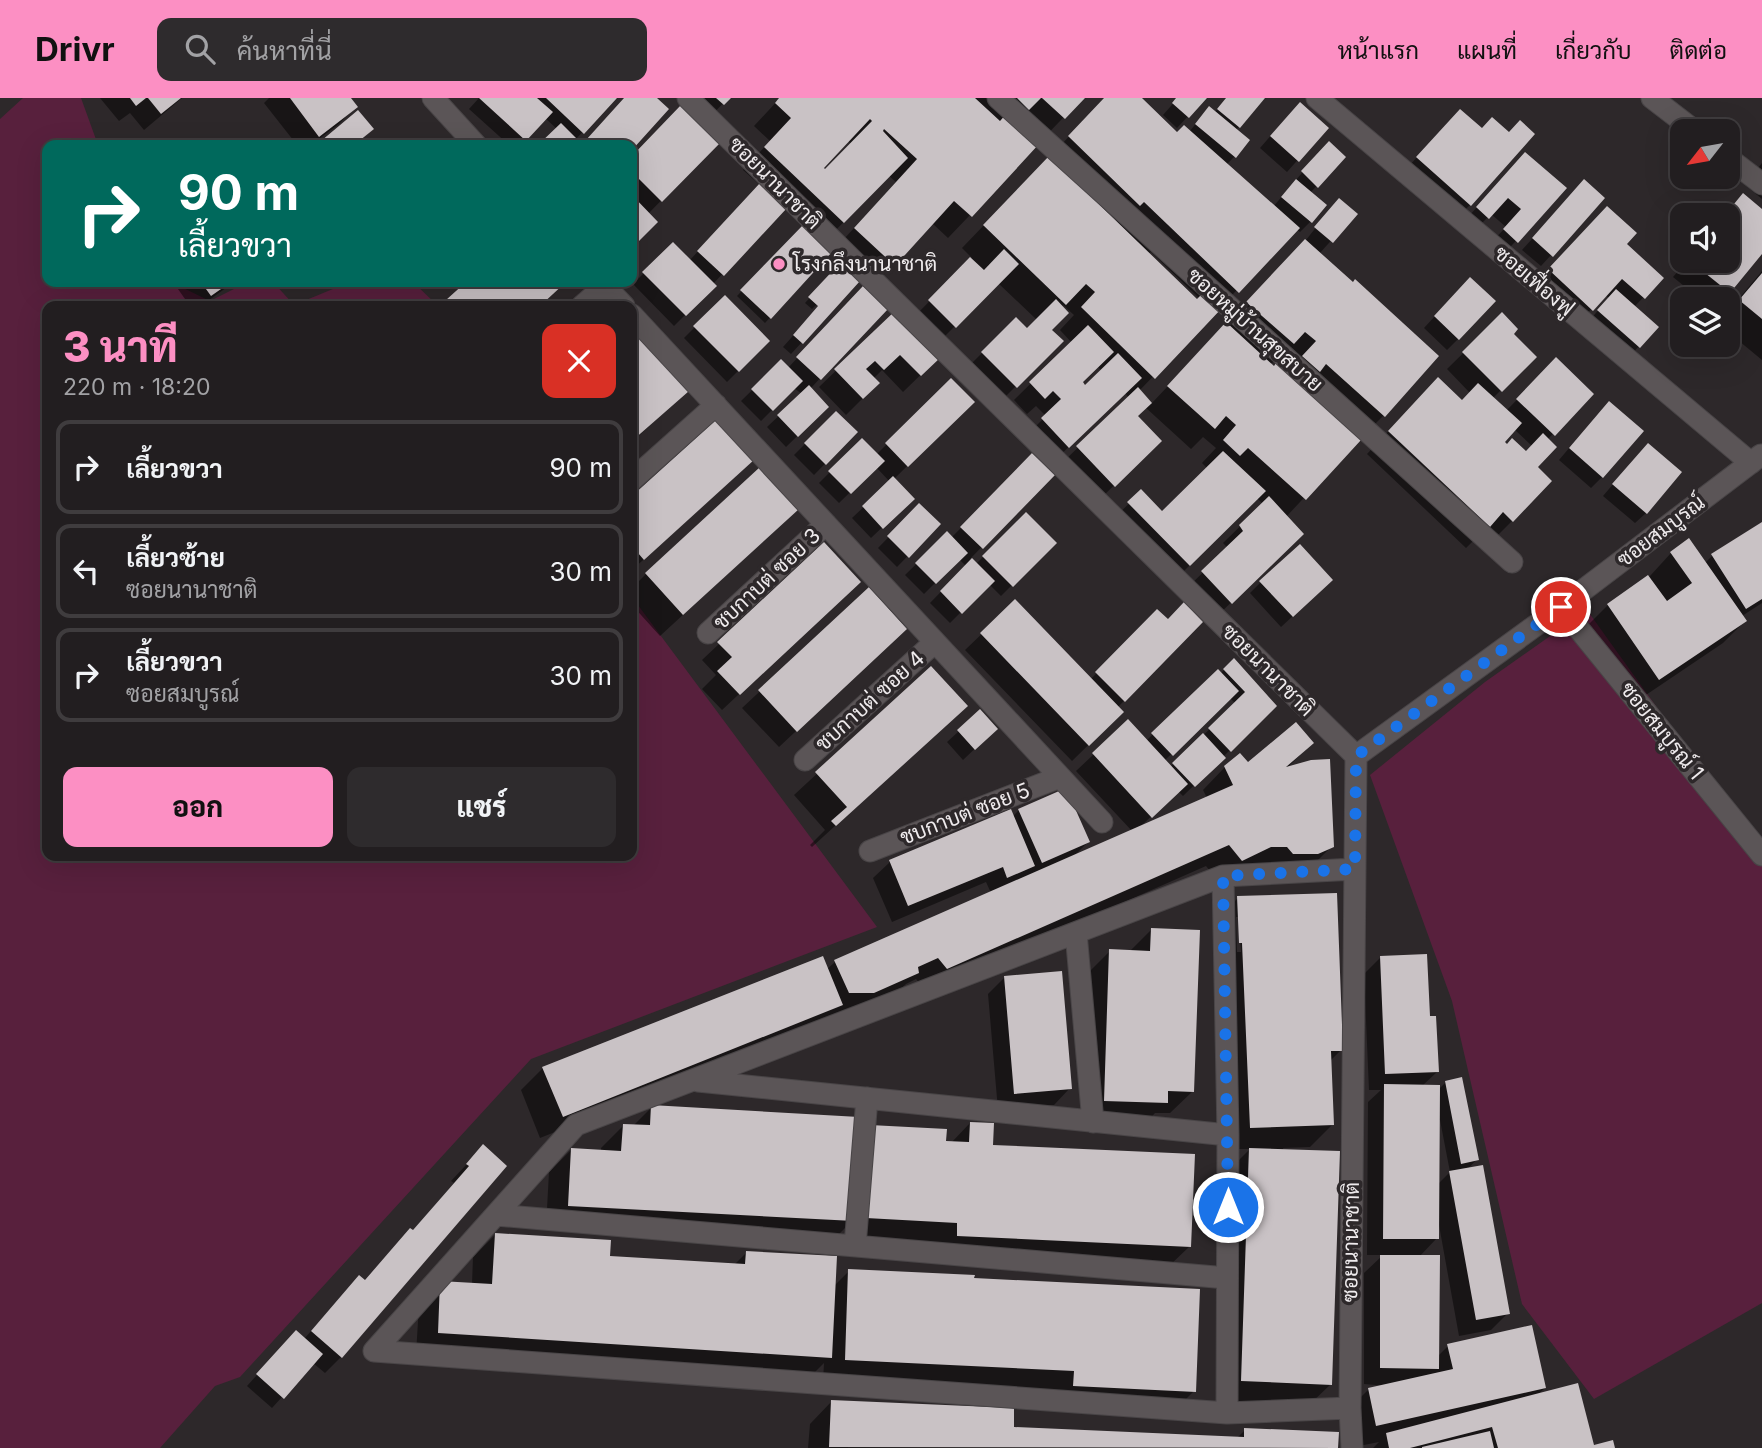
<!DOCTYPE html>
<html lang="th">
<head>
<meta charset="utf-8">
<style>
	:root { --surface:#221e20; --page:#2e2b2d; --text:#f1f3f6; --muted:#a2a2a5; --line:#3f3c3e; --accent:#fc8fc3 }
	body { margin:0; font-family:Inter,Sarabun,sans-serif; background:var(--page); color:var(--text); height:100vh; display:flex; flex-direction:column; font-size:26px; white-space:nowrap }
	* { box-sizing:border-box; margin:0 }
	p { font-size:23px; color:var(--muted) }
	.icon { flex:none; width:38px; height:38px; fill:none; stroke:currentColor; stroke-width:2; stroke-linecap:round; stroke-linejoin:round }
	.map { position:relative; flex:1; overflow:hidden }
	.panel { position:absolute; left:42px; top:203px; width:595px; height:560px; display:flex; flex-direction:column; background:var(--surface); border-radius:14px; box-shadow:0 7px 28px #0002,0 0 0 2px var(--line) }
	.panel>* { flex:none }
	.top-card { position:absolute; left:42px; top:42px; width:595px; height:147px; border-radius:14px; box-shadow:0 7px 28px #0002,0 0 0 2px var(--line); background:#00695c; color:#fff; overflow:hidden }
	.needle { width:46px; rotate:239deg }
	.buttons { position:absolute; left:1670px; top:21px; display:grid; gap:14px }
	.buttons a { display:grid; place-items:center; width:70px; height:70px; border-radius:14px; background:var(--surface); box-shadow:0 7px 28px #0002,0 0 0 2px var(--line); font-size:35px }
	.pin { position:absolute; display:grid; place-items:center; width:60px; height:60px; color:#fff; margin:-30px; border:4px solid #fff; border-radius:50%; box-shadow:0 2px 7px #0007 }
	.me { position:absolute; width:77px; margin:-38px; rotate:0deg; stroke-linejoin:round; filter:drop-shadow(0 0 5px #0008) }
	.turn { display:flex; align-items:center; gap:24px; height:147px; padding:0 21px; font-size:32px }
	.turn .icon { width:91px; height:91px; stroke-width:2.5 }
	.turn b { display:block; font-size:49px; line-height:60px }
	.round { display:grid; place-items:center; flex:none; width:74px; height:74px; border-radius:14px; background:var(--page) }
	.summary { display:flex; align-items:center; justify-content:space-between; height:119px; padding:0 21px }
	h1 { font-size:42px; font-weight:800; line-height:52px; color:var(--accent) }
	.action { display:flex; gap:14px; margin-top:auto; padding:14px 21px }
	.action a { flex:1; height:80px; border-radius:14px; background:var(--accent); color:#111; font-size:28px; font-weight:800; line-height:80px; text-align:center }
	.action a+a { background:var(--page); color:var(--text) }
	ul { padding:0; list-style:none }
	li { display:flex; align-items:center; gap:21px; height:94px; margin:0 14px 10px; padding:0 7px; border:4px solid var(--line); border-radius:14px }
	li div { flex:1 }
	li b { display:block; font-size:26px }
	li em { font-style:normal }
	header { display:flex; align-items:center; gap:42px; box-sizing:border-box; height:98px; padding:0 35px; background:var(--accent); color:#111 }
	header strong { font-size:33px }
	nav { display:flex; gap:38px; margin-inline-start:auto; font-size:24px }
	.search { width:490px; height:63px; background:var(--page); display:flex; align-items:center; gap:18px; box-sizing:border-box; padding:0 24px; border-radius:14px; color:var(--muted); font-size:26px }
	.map>svg:first-child { display:block }
</style>
</head>
<body>
<header>
<strong>Drivr</strong>
<div class="search"><svg class="icon" aria-label="search" viewBox="0 0 24 24"><circle cx="10" cy="10" r="6"/><path d="M15 15l6 6"/></svg>ค้นหาที่นี่</div>
<nav><a>หน้าแรก</a><a>แผนที่</a><a>เกี่ยวกับ</a><a>ติดต่อ</a></nav>
</header>
<div class="map">
<svg width="1762" height="1350" viewBox="0 0 1762 1350">
	<rect width="100%" height="100%" fill="#2d282a"/>
	<!-- green -->
	<path fill="#58203d" d="M23 0H81L98 47H47V184H171L210 203 248 184H273L294 207 350 184H413L438 208H47V758H632V499L877 829 531 961 240 1279 215 1288 160 1350H0V21Z
		M1587 512 1762 756V1205L1594 1301 1522 1206 1452 903 1370 677 1485 584Z"/>
	<!-- shadow -->
	<path fill="#0007" fill-rule="evenodd" d="M100 0H182L144 32 130 15 119 23Z
		M269 0H348L355 9 339 26 311 47H297L264 5Z
		M479 0H615L575 42 580 47H541L557 31 545 20 519 47H509L469 11Z
		M626 0H655L667 11 632 49V47H582Z
		M702 0H728L712 17Z
		M780 0H1082L948 140 932 125 872 189 833 153 896 84 889 78 827 141 790 104 712 187 714 188 674 228 633 186 673 146 689 163 760 87 743 72 770 43 754 28ZM848 43 851 46 811 88 808 86Z
		M1106 0H1140L1177 36 1189 34 1199 22 1214 15 1227 0H1263L1236 32 1235 58 1226 67 1273 109 1318 56 1344 59 1310 95V124L1300 134 1296 131 1139 293 1151 306 1306 142 1329 113 1355 116 1319 156 1384 317 1362 339 1304 287 1301 290 1358 342 1286 419 1302 436 1214 521 1186 491 1228 450 1223 445 1263 406 1257 400 1173 484 1112 422 1141 394 1162 416 1208 371 1202 365 1216 350 1203 339 1191 351 1145 309 1136 318 1143 359 1097 404 1061 366 1129 300 1125 295 1052 365 1026 338 1046 318 1036 308 1027 316 1014 302 1072 245 1060 232 1074 217 1063 207 1061 209 1050 232 1061 243 999 305 966 271 1016 221 1027 232 1037 222 998 185 938 245 913 220 972 160 962 150ZM1151 154 1200 201 1197 203 1148 156ZM1282 255 1273 270 1270 267ZM1097 268 1102 273 1085 289 1081 284Z
		M1178 0H1205L1177 30 1163 17Z
		M681 10 717 45 648 116 656 124 632 147V84L678 37 676 34 632 79V60Z
		M1289 17 1326 30 1287 74 1260 50Z
		M1443 30 1470 107 1453 123 1401 77Z
		M1762 65V101L1745 87Z
		M1509 73 1564 91 1500 160 1487 149 1506 129 1491 116 1471 136 1461 127Z
		M1574 95 1603 100 1541 168 1522 152Z
		M1743 97 1762 113V153L1722 201H1700L1673 179 1687 163H1727V117H1724Z
		M1590 127 1624 146 1662 180 1634 209 1657 229 1628 260 1588 224 1609 200 1605 197 1575 228 1533 189Z
		M804 128 830 154 765 225 737 198Z
		M840 167 858 183 791 256 783 249 824 203 822 201 812 211 805 205Z
		M1762 173V262L1727 233V215Z
		M173 184H234L201 208H190Z
		M468 184H487L489 186 491 184H564L538 208H442Z
		M1459 192 1458 241 1447 252 1424 230Z
		M725 199 768 243 727 284 684 240Z
		M846 207 885 211 810 291 827 309 786 349 767 329 802 296 794 290 761 323 741 303 781 264 788 270Z
		M896 215 939 259 903 294 882 272 873 281 878 285 846 317 819 289Z
		M1502 217 1511 236 1534 259 1493 300 1506 313 1540 278 1592 296 1547 342 1512 423 1490 445 1480 436 1466 450 1367 356 1416 304H1461L1470 295 1447 271ZM1514 331 1532 348 1526 355 1502 344Z
		M632 231 687 293 632 344Z
		M951 282 972 304 894 381 912 401 871 440 852 420 890 384 876 369 839 405 819 385 862 342 876 357Z
		M836 315 856 334 814 377 794 357Z
		M1598 316 1602 379 1591 390 1559 362Z
		M718 323 736 378 632 472V401Z
		M1032 358 1052 377 970 461 976 466 1026 416 1054 445 1001 498 989 486 950 525 930 505 966 468 959 461 924 496 905 477 947 436 951 440Z
		M1637 358 1646 415 1635 425 1603 398Z
		M919 408 939 426 897 469 878 450Z
		M1762 426V505L1742 518 1745 523 1723 545 1637 603 1586 529 1608 507 1650 478 1671 455 1705 465 1713 457Z
		M774 433 660 538 632 507V490L646 476Z
		M824 447 842 500 722 612 702 591 716 577 702 562Z
		M1261 484 1320 493 1281 529 1250 495Z
		M869 491 888 547 779 649 742 610Z
		M1015 504 1090 582 1157 513 1168 523 1201 524 1117 610 1122 614 1072 663 965 552Z
		M1234 562 1275 608 1183 698 1178 693 1141 728 1207 700 1203 692 1225 669 1248 667 1312 645 1286 671 1332 748 1309 771 1219 784 1206 768 925 892 916 881 906 886 894 897 850 916 831 917 818 929 540 1040 521 992 543 970 826 872 835 864 991 795 986 784 892 824 873 780 890 764 1012 719 1019 712 1088 744 1074 758 1132 733 1076 673 1128 624 1146 643 1218 573 1220 576ZM1230 600 1236 606 1170 669 1164 663Z
		M931 570 966 608 812 749 810 747 825 732 794 697Z
		M980 614 984 642 963 662 947 644Z
		M1238 800 1341 952 1330 963 1332 1027 1310 1049 1283 1050 1331 1286 1308 1308 1220 1305 1227 1074 1250 1051H1228L1215 822ZM1236 819H1239L1241 854H1237Z
		M1151 832 1193 993 1170 1015H1155L1144 1027 1082 1024 1088 875 1110 853 1129 854Z
		M1380 860 1428 920 1437 974 1422 988 1439 991 1446 984 1477 1061 1467 1072 1508 1215 1491 1232 1459 1238 1439 1127H1437V1140L1419 1159 1438 1258 1448 1248 1545 1290 1536 1298 1593 1349 1613 1350H1373L1379 1344 1354 1349 1346 1314 1368 1292 1387 1288 1364 1286V1175L1383 1157H1367L1368 1004 1381 992H1369L1364 876ZM1440 1022 1450 1074 1438 1086V1023Z
		M1005 879 1070 990 1054 1007 998 1012 988 896Z
		M652 1009 856 1044 951 1045 970 1025 992 1048 1190 1148 1167 1170 845 1142V1130L830 1145 546 1129 549 1074 571 1052 601 1054V1050L623 1028H633Z
		M483 1049 341 1259 325 1275 313 1265 272 1310 247 1288 286 1245 304 1241 359 1179 364 1183 394 1149 412 1133 454 1085 451 1083Z
		M495 1137 608 1160 734 1167 746 1155 834 1188 849 1173 972 1182 1194 1293 1172 1315 823 1284 824 1265 808 1281 416 1256 419 1207 441 1184 472 1186 473 1159Z
		M832 1303 1012 1331 1236 1341 1245 1332 1337 1336V1350H808L810 1326Z"/>
	<!-- building -->
	<path fill="#c9c2c5" fill-rule="evenodd" d="M130 0H146L136 8Z
		M148 0H181L161 16Z
		M290 0H351L358 9 319 39Z
		M479 0H537L553 14 526 43Z
		M546 0H617L584 36Z
		M624 0H657L669 11 632 52V47H592L586 42Z
		M716 0H731L724 7Z
		M779 0H975L1000 23 1007 15 1039 46 972 119 954 103 895 168 854 130 917 61 884 31 883 33 908 60 844 125 764 49 791 20 775 5ZM870 21 872 23 825 71 824 70Z
		M1017 0H1041L1029 12Z
		M1042 0H1085L1065 21Z
		M1104 0H1142L1177 34 1184 27 1300 130 1239 195 1144 104 1140 108 1068 38Z
		M1176 0H1207L1189 20 1172 5Z
		M1226 0H1265L1240 30 1217 11Z
		M1300 4 1329 30 1299 64 1270 38Z
		M681 7 720 45 662 104 632 74V58Z
		M1209 8 1250 42 1236 60 1195 26Z
		M1460 11 1482 30 1492 19 1509 34 1520 22 1535 36 1471 108 1416 59Z
		M358 12 374 31 354 47H325L321 43Z
		M561 25 583 47H538Z
		M1329 43 1346 59 1318 90 1301 73Z
		M1525 54 1567 90 1518 145 1503 131 1521 111 1508 100 1489 121 1476 109Z
		M1049 58 1197 201 1205 193 1222 210 1155 281 1081 209 1095 194 1086 186 1066 207 983 127Z
		M1296 81 1327 107 1312 125 1281 99Z
		M1584 81 1605 100 1553 159 1532 140Z
		M760 85 787 110 724 178 697 153Z
		M1743 95 1762 111V156L1730 195 1690 163H1727V117H1725Z
		M632 97 658 124 632 150Z
		M1339 100 1358 116 1333 145 1314 129Z
		M1607 108 1637 135 1627 146 1664 180 1645 201 1622 181 1593 213 1548 171Z
		M804 126 832 154 771 221 740 192Z
		M1305 141 1353 184 1355 181 1439 258 1385 319 1326 266 1320 274 1302 258 1316 243 1305 234 1294 246 1246 204Z
		M673 144 717 188 686 218 642 174Z
		M1004 151 1019 166 956 230 928 202 970 159 984 172Z
		M840 165 860 183 803 246 793 237 818 208 808 199Z
		M1762 175V221L1739 202Z
		M1470 179 1496 203 1459 242 1434 218Z
		M201 184H231L211 198Z
		M466 184H566L540 208H452L446 202Z
		M863 188 888 211 821 282 796 259Z
		M1616 191 1659 229 1640 250 1597 212Z
		M725 197 770 243 739 274 693 228Z
		M1056 201 1069 215 1052 232 1064 243 1017 290 981 254 1016 219 1027 230Z
		M896 212 941 259 921 278 900 257 884 272 875 263 866 271 880 285 863 301 834 271Z
		M1502 214 1518 231 1514 236 1537 259 1502 294 1462 254Z
		M1226 224 1274 268 1276 265 1361 342 1306 402 1248 350 1240 358 1223 342 1236 327 1226 318 1215 331 1167 288Z
		M1088 227 1114 254 1083 284 1085 287 1118 255 1142 280 1069 350 1041 320 1061 301 1053 293 1045 301 1029 284Z
		M632 228 689 293 632 343Z
		M1556 259 1594 296 1555 338 1516 301Z
		M781 261 803 283 773 313 751 291Z
		M1438 279 1462 302 1478 285 1522 325 1505 344 1507 346 1512 340 1526 353 1543 335 1557 349 1538 369 1552 383 1513 424 1503 414 1490 429 1388 333Z
		M951 280 975 304 908 369 885 345Z
		M809 287 829 309 798 339 777 317Z
		M1138 289 1152 305 1138 318 1162 343 1115 389 1076 348Z
		M1609 303 1644 333 1603 380 1569 350Z
		M836 313 858 334 826 367 804 345Z
		M718 320 755 361 644 462 632 448V398Z
		M862 340 885 363 851 396 828 373Z
		M1648 345 1682 374 1647 416 1612 386Z
		M1223 353 1266 393 1190 468 1127 404 1141 391 1162 413Z
		M1032 355 1055 377 983 451 960 429Z
		M760 369 799 411 683 517 645 475Z
		M893 378 915 401 883 431 862 408Z
		M1269 398 1304 436 1232 506 1201 473 1243 433 1239 427Z
		M919 405 941 426 909 460 887 438Z
		M1026 414 1057 445 1013 489 982 458Z
		M1762 424V501L1746 511 1711 456Z
		M947 433 968 455 936 486 915 465Z
		M1689 440 1747 523 1659 582 1607 506 1648 477 1667 503 1692 485 1670 454Z
		M824 444 861 484 740 597 717 573 732 559 717 544Z
		M1300 446 1333 482 1293 519 1259 483Z
		M972 460 995 483 962 516 940 493Z
		M869 489 907 531 797 634 758 592Z
		M1015 501 1124 614 1089 648 980 535Z
		M1184 504 1203 524 1125 604 1095 574 1157 511 1168 521Z
		M1234 560 1277 608 1231 654 1208 630 1245 594 1223 571Z
		M931 568 968 608 836 728 831 723 847 709 815 674Z
		M1218 571 1239 593 1173 658 1151 635Z
		M980 611 998 631 975 652 957 632Z
		M1128 621 1188 686 1152 720 1092 655Z
		M1296 624 1314 645 1286 669 1311 662 1330 661 1334 749 1318 756H1293L1287 749H1271L1242 763 1229 747 947 871 938 860 918 869 919 875 874 895H849L834 862 1233 687 1224 668 1240 655 1248 664Z
		M1203 635 1226 660 1195 689 1172 665Z
		M1066 690 1090 744 1042 765 1018 711Z
		M1011 711 1035 768 1007 780 1003 769 908 808 889 762Z
		M1337 795 1343 953H1331L1334 1027 1250 1030 1242 845H1239L1237 798Z
		M1151 830 1200 832 1194 994 1168 993V1005L1104 1003 1109 851 1150 853Z
		M1427 856 1430 918H1436L1439 974 1385 976 1380 858Z
		M823 858 843 907 563 1019 542 969Z
		M1062 873 1072 991 1014 996 1004 878Z
		M1462 979 1479 1062 1461 1066 1445 983Z
		M1384 986 1440 987 1439 1141H1383Z
		M651 1007 859 1019 854 1123 568 1108 571 1050 621 1053 623 1026 650 1027Z
		M970 1024 994 1025 993 1047 1195 1056 1191 1149 957 1138V1125L866 1120 870 1027 947 1031 946 1043 969 1044Z
		M483 1046 507 1068 342 1260 311 1233 359 1177 365 1182 410 1130 413 1132 469 1068 466 1066Z
		M1249 1050 1340 1053 1332 1287 1241 1283Z
		M1483 1067 1510 1216 1476 1222 1449 1073Z
		M495 1135 611 1142 610 1158 745 1166 746 1153 837 1158 832 1260 438 1235 440 1183 492 1186Z
		M1380 1157H1440L1439 1271 1380 1270Z
		M848 1171 975 1177 974 1180 1200 1191 1196 1294 1073 1288 1074 1273 845 1262Z
		M1532 1227 1546 1290 1376 1328 1368 1290 1453 1271 1447 1246Z
		M296 1232 323 1256 284 1301 256 1276Z
		M1578 1285 1594 1347 1613 1342 1615 1350H1498L1492 1329 1410 1350H1389L1386 1335Z
		M831 1302 1014 1310V1329L1244 1339V1330L1339 1334 1338 1350 829 1349Z
		M1490 1333 1494 1350H1422V1349Z"/>
	<g fill="none" stroke-linecap="round" stroke-linejoin="round">
		<!-- minor casing -->
		<g stroke="#494547" stroke-width="23">
			<path id="minor" d="M433 0 476 47
				M688 0 1356 658 1350 1310 1352 1350
				M998 0 1512 464
				M1317 0 1751 365
				M1652 0 1695 33
				M1727 59 1762 86
				M601 184 624 208
				M582 208 605 188
				M632 217 1102 724
				M632 382 716 307
				M1561 509 1762 757
				M708 535 826 426
				M1356 658 1561 509 1761 357
				M805 662 935 544
				M870 753 1060 679
				M1223 778 1228 1037 1227 1315
				M1076 835 1093 1024
				M698 983 1228 1037
				M496 1117 1227 1180
				M855 1148 867 1000
				M374 1253 576 1027 1223 778 1355 771
				M374 1253 1227 1315 1350 1310"/>
		</g>
		<!-- minor -->
		<use href="#minor" stroke="#5b5557" stroke-width="21"/>
	</g>
	<g fill="none" stroke-linecap="round" stroke-linejoin="round">
		<!-- route -->
		<path stroke="#1a73e8" stroke-width="12" stroke-dasharray="0 21.6" d="M1228 1109 1223 778 1355 771 1356 658 1561 509"/>
	</g>
	<!-- markers -->
	<circle fill="#fc8fc3" stroke="#2d282a" stroke-width="2.5" cx="779" cy="166" r="7"/>
	<g text-anchor="middle" stroke-width="7" stroke-linejoin="round" paint-order="stroke">
		<!-- street labels -->
		<g font-size="21" fill="#efebed" stroke="#2d282a">
			<text transform="translate(775 85) rotate(45)" y="7">ซอยนานาชาติ</text>
			<text transform="translate(1534 183) rotate(40)" y="7">ซอยเฟื่องฟู</text>
			<text transform="translate(1255 232) rotate(42)" y="7">ซอยหมู่บ้านสุขสบาย</text>
			<text transform="translate(1661 433) rotate(-37)" y="7">ซอยสมบูรณ์</text>
			<text transform="translate(767 481) rotate(-43)" y="7">ชบกาบต่ ซอย 3</text>
			<text transform="translate(1268 572) rotate(45)" y="7">ซอยนานาชาติ</text>
			<text transform="translate(870 603) rotate(-42)" y="7">ชบกาบต่ ซอย 4</text>
			<text transform="translate(1662 633) rotate(51)" y="7">ซอยสมบูรณ์ 1</text>
			<text transform="translate(965 716) rotate(-21)" y="7">ชบกาบต่ ซอย 5</text>
			<text transform="translate(1351 1144) rotate(-89)" y="7">ซอยนานาชาติ</text>
		</g>
		<!-- poi labels -->
		<g font-size="21" fill="#efebed" stroke="#2d282a" text-anchor="start">
			<text x="793" y="173">โรงกลึงนานาชาติ</text>
		</g>
	</g>
</svg>
<div class="buttons">
<a><svg class="needle" viewBox="-14 -14 28 28"><path d="M0-13l5 13h-10z" fill="#e53935"/><path d="M0 13l5-13h-10z" fill="#a2a2a5"/></svg></a>
<a><svg class="icon" aria-label="sound" viewBox="0 0 24 24"><path d="M4 9h4l5-4v14l-5-4H4zM17 9q2 3 0 6"/></svg></a>
<a><svg class="icon" aria-label="layers" viewBox="0 0 24 24"><path d="M12 4l9 5-9 5-9-5zM3 14l9 5 9-5"/></svg></a>
</div>
<div class="pin" style="left:1561px;top:509px;background:#d93025"><svg class="icon" aria-label="arrive" viewBox="0 0 24 24"><path d="M6 21V4h12l-3 4 3 4H6"/></svg></div>
<svg class="me" style="left:1228px;top:1109px" viewBox="-20 -20 40 40"><circle r="17" fill="#1a73e8" stroke="#fff" stroke-width="3"/><path d="M0-11L8 9 0 5-8 9z" fill="#fff"/></svg>
<div class="top-card">
<div class="turn"><svg class="icon" aria-label="right" viewBox="0 0 24 24"><path d="M7 20v-9h11M14 6l5 5-5 5"/></svg><div><b>90 m</b>เลี้ยวขวา</div></div>
</div>
<section class="panel">
<div class="summary"><div><h1>3 นาที</h1><p>220 m · 18:20</p></div><a class="round" style="background:#d93025;color:#fff"><svg class="icon" aria-label="close" viewBox="0 0 24 24"><path d="M6 6l12 12M18 6L6 18"/></svg></a></div>
<ul>
<li><svg class="icon" aria-label="right" viewBox="0 0 24 24"><path d="M7 20v-9h11M14 6l5 5-5 5"/></svg><div><b>เลี้ยวขวา</b></div><em>90 m</em></li>
<li><svg class="icon" aria-label="left" viewBox="0 0 24 24"><path d="M17 20v-9H6M10 6l-5 5 5 5"/></svg><div><b>เลี้ยวซ้าย</b><p>ซอยนานาชาติ</p></div><em>30 m</em></li>
<li><svg class="icon" aria-label="right" viewBox="0 0 24 24"><path d="M7 20v-9h11M14 6l5 5-5 5"/></svg><div><b>เลี้ยวขวา</b><p>ซอยสมบูรณ์</p></div><em>30 m</em></li>
</ul>
<div class="action"><a>ออก</a><a>แชร์</a></div>
</section>
</div>
</body>
</html>
